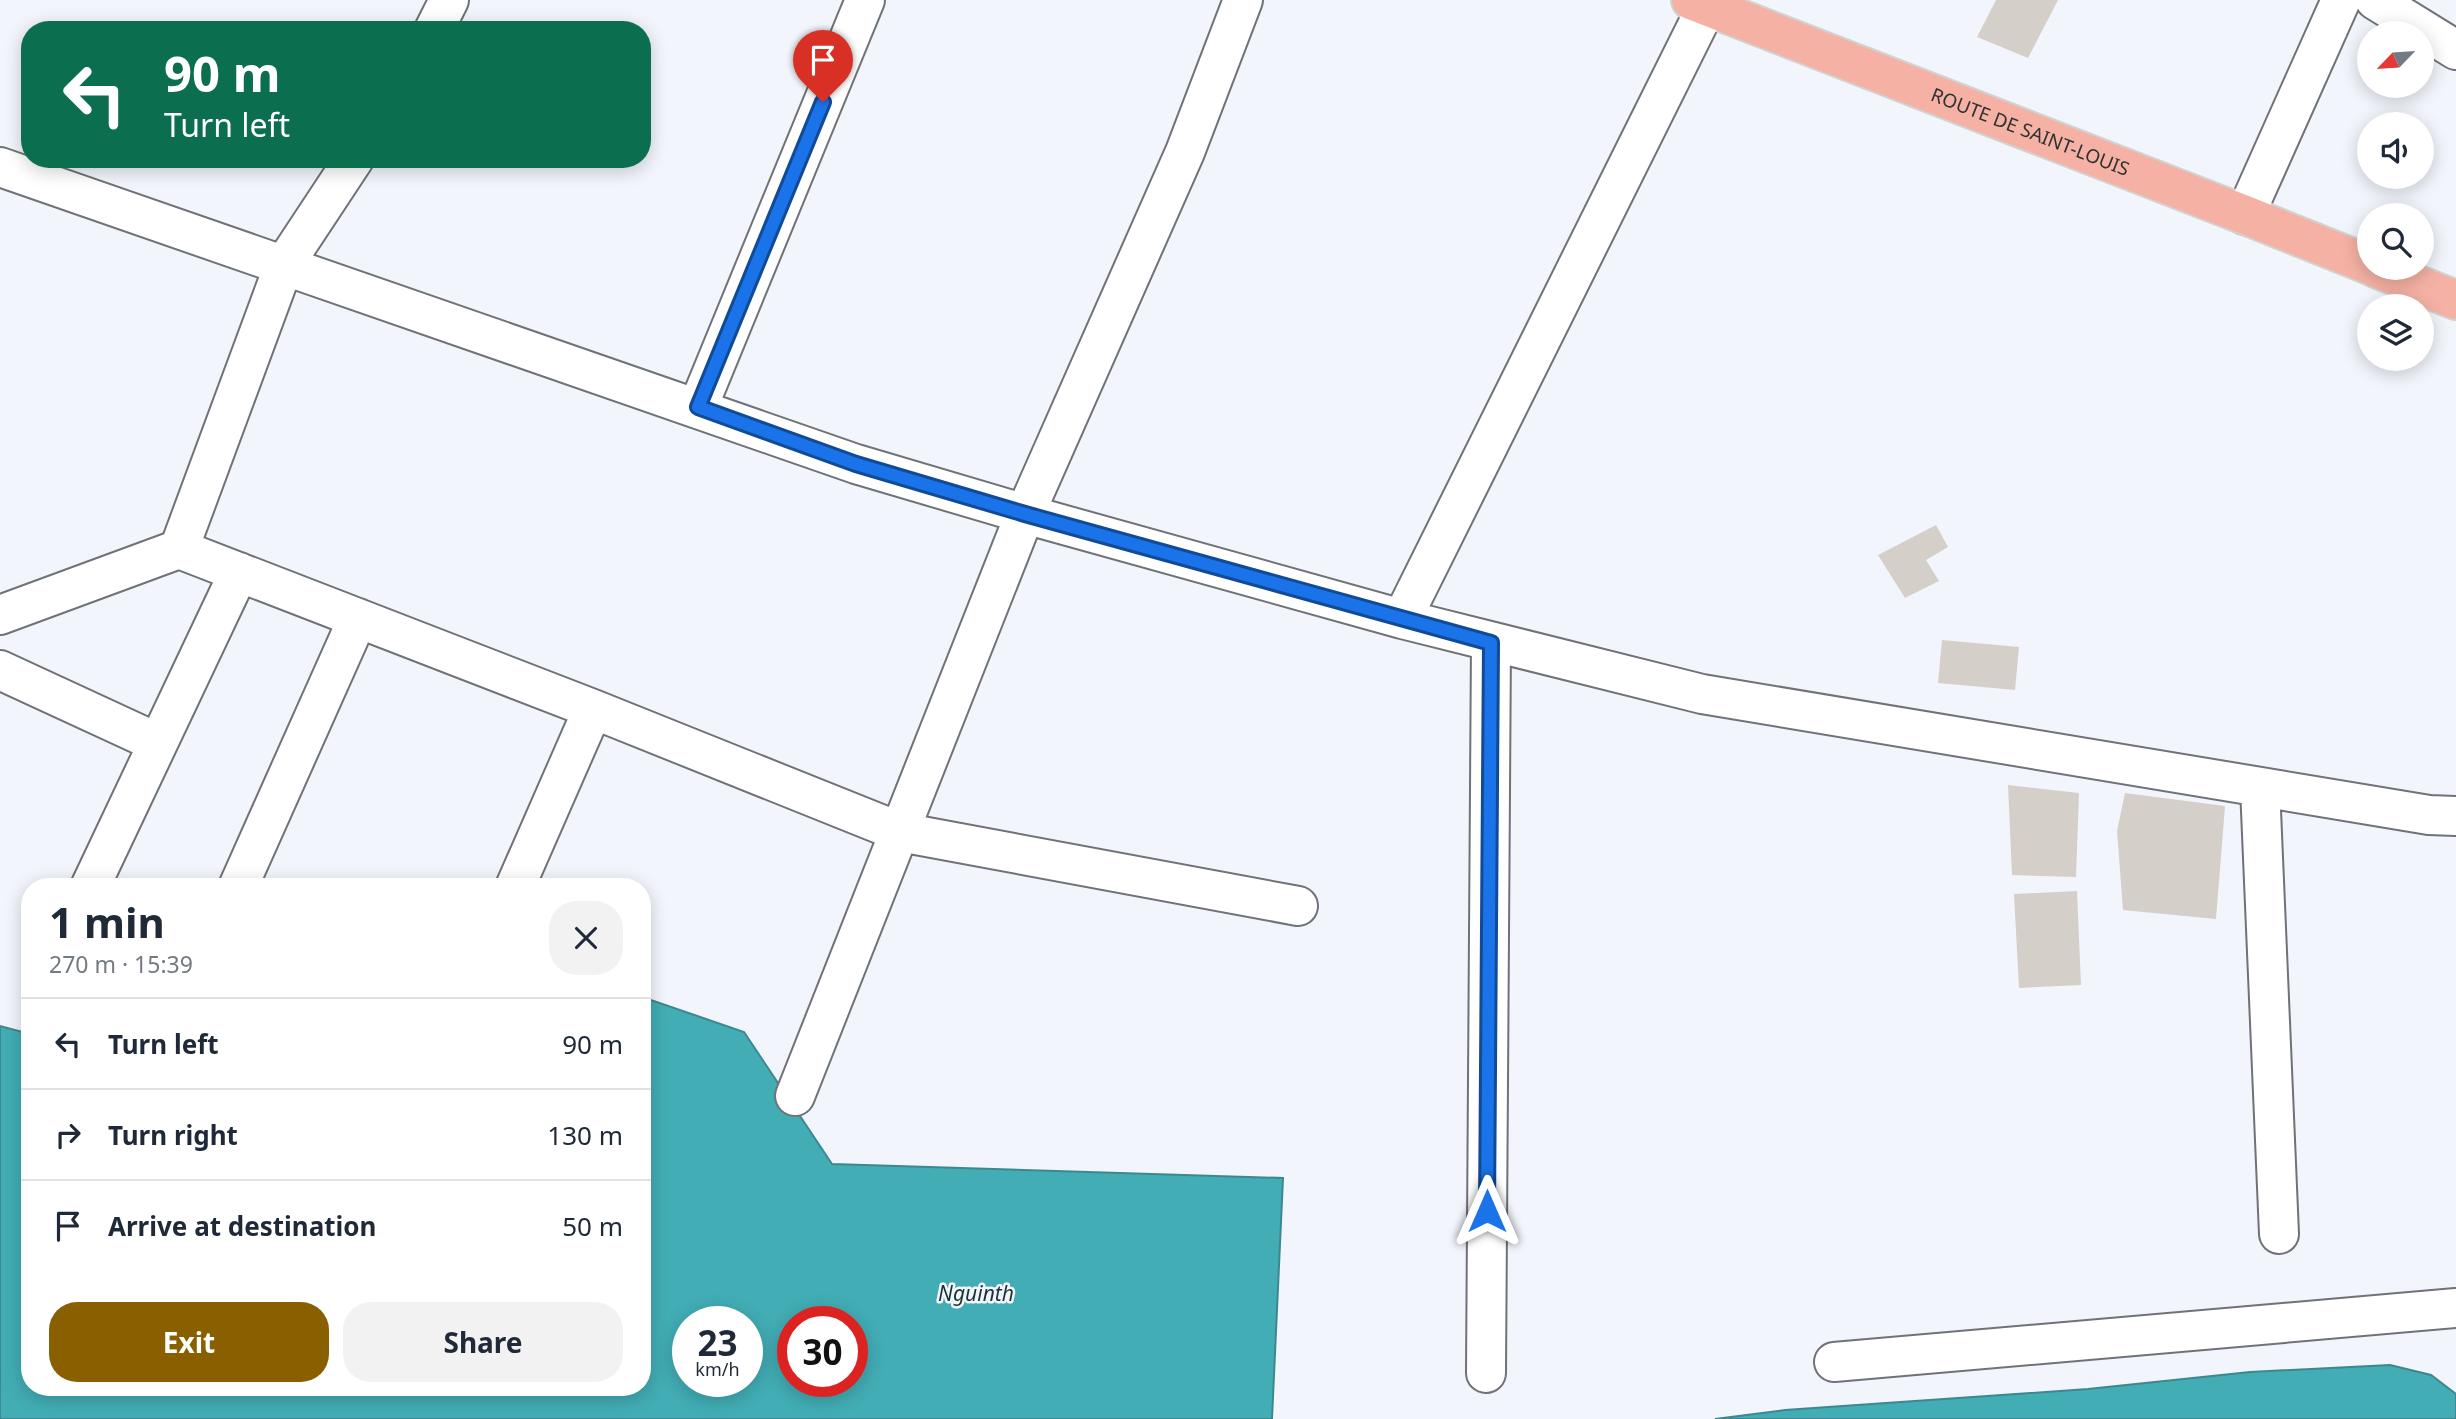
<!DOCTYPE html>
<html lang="en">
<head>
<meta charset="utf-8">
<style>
	:root { --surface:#fff; --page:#f2f2f3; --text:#1f2937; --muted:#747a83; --line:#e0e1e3; --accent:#895f00 }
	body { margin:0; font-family:"Noto Sans",sans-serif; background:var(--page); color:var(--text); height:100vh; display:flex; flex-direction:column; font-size:26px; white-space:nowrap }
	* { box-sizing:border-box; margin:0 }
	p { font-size:23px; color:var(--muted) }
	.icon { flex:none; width:38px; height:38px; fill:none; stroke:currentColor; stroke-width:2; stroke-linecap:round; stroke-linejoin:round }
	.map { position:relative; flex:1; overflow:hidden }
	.side { position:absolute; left:21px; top:878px; width:630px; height:518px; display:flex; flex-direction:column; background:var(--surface); border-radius:28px; box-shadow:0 4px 18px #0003 }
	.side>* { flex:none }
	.top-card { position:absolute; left:21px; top:21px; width:630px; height:147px; border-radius:28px; box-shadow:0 4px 18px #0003; background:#0b6e4f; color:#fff; overflow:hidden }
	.needle { width:46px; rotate:245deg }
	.controls { position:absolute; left:2357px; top:21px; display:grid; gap:14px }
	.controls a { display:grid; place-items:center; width:77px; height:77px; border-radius:50%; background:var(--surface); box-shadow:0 4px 18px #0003; font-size:35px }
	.speed { position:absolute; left:672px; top:1306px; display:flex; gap:14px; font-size:35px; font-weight:700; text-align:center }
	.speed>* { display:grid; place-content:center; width:91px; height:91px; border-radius:50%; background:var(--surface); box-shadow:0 4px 18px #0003; line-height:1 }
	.speed small { font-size:18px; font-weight:400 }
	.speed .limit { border:10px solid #d22; background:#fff; color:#111 }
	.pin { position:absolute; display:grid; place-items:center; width:60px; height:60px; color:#fff; margin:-72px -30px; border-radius:50% 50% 50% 0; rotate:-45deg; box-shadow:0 0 7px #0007 }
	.pin .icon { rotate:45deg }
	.me { position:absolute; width:77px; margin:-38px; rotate:0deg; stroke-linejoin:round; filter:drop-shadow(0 0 5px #0008) }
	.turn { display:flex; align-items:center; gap:24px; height:147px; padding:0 28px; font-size:32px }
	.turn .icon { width:91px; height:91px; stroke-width:2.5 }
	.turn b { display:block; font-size:49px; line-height:60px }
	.round { display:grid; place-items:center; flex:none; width:74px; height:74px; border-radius:28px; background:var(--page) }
	.summary { display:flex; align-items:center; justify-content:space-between; height:119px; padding:0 28px }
	h1 { font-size:42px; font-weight:700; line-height:52px }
	.primary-button { display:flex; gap:14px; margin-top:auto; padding:14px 28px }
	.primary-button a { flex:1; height:80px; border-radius:28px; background:var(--accent); color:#fff; font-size:28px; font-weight:700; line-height:80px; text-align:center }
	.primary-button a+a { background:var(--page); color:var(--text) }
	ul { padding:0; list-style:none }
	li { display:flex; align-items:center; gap:21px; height:91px; padding:0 28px; border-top:2px solid var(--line) }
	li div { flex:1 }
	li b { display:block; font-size:26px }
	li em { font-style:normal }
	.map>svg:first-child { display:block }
</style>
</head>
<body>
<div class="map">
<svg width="2456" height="1419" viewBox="0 0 2456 1419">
	<rect width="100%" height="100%" fill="#f2f5fc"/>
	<!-- water -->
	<path fill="#42adb5" stroke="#3d888e" stroke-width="2" fill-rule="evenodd" d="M642 997 744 1032 832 1164 1283 1178 1272 1419H0V1026L30 1034V1388H642ZM688 1321H747V1381H688ZM793 1321H852V1381H793Z
		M2390 1365 2431 1375 2456 1394V1419H1715L1785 1410 2088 1389 2250 1372Z"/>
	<!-- building -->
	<path fill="#d5cfca" d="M1996 0H2058L2028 58 1977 37Z
		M1936 525 1948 547 1926 560 1939 581 1905 598 1878 555Z
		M1942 640 2019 647 2015 690 1938 683Z
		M2008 785 2079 793 2076 877 2012 875Z
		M2125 793 2225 806 2216 919 2123 910 2117 831Z
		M2077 891 2081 985 2019 988 2014 894Z"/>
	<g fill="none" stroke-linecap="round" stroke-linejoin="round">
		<!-- minor casing -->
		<g stroke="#6f7277" stroke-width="42">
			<path id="minor" d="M2375 0 2456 50
				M434 30 449 0
				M0 167 856 464 1025 514 1402 619 1702 694 2429 815 2456 816
				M2245 215 2341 0
				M698 407 865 0
				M179 549 284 265 354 159
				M0 615 179 549 593 709 900 832 1298 906
				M1402 619 1710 0
				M0 670 158 743
				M2260 787 2279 1234
				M90 887 239 572
				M238 887 358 618
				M515 887 593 709
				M795 1096 1025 514 1185 152 1243 0
				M1834 1362 2456 1308
				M1486 1373 1491 643"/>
		</g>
		<!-- primary casing -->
		<g stroke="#d1d2d2" stroke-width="42">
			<g id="primary">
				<path id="s1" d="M1691 0 2245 215 2370 265"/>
				<path d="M2376 268 2456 300"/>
			</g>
		</g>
		<!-- minor -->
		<use href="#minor" stroke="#fff" stroke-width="38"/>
		<!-- primary -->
		<use href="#primary" stroke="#f5b2a4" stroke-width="38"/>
	</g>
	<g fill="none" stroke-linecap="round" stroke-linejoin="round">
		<!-- route casing -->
		<g stroke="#114b97" stroke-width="18">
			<path id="route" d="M823 102 698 407 856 464 1025 514 1491 643 1487 1211"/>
		</g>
		<!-- route -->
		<use href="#route" stroke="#1a73e8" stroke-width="12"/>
	</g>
	<g text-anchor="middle" stroke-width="5" stroke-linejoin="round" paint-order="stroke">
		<!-- street labels -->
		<g font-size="19" fill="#303134" stroke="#f2f5fc">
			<text dy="7" stroke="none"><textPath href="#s1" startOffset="364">ROUTE DE SAINT-LOUIS</textPath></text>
		</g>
		<!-- water labels -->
		<g font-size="21" font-style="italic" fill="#1b3335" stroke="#f2f5fc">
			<text x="976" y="1301">Nguinth</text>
		</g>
	</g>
</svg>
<div class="controls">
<a><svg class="needle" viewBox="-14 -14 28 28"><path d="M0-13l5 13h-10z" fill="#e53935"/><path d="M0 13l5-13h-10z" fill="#747a83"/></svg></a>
<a><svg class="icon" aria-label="sound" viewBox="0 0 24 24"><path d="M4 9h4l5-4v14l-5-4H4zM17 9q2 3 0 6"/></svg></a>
<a><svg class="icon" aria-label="search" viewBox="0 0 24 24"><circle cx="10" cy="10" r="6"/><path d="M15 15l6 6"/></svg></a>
<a><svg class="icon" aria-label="layers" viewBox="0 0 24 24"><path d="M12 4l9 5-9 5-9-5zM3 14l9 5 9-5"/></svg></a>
</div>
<div class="speed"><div>23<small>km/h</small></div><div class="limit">30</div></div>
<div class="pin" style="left:823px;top:102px;background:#d93025"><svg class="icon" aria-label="arrive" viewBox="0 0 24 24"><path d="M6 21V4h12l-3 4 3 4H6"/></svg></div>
<svg class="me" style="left:1487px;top:1211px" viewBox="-20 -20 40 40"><path d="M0-17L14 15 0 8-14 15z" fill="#1a73e8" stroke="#fff" stroke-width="4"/></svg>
<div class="top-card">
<div class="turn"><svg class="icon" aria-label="left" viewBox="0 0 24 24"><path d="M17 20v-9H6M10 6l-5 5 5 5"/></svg><div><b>90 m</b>Turn left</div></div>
</div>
<section class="side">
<div class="summary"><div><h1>1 min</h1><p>270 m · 15:39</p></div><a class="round"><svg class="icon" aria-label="close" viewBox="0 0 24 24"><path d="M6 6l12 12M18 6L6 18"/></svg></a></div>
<ul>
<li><svg class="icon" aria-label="left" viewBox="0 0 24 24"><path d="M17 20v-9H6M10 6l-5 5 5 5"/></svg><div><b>Turn left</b></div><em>90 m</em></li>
<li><svg class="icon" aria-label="right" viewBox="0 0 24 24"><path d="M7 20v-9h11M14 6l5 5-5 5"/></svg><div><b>Turn right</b></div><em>130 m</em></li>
<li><svg class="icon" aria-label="arrive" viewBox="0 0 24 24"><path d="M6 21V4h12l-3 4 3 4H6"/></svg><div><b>Arrive at destination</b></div><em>50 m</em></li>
</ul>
<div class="primary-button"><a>Exit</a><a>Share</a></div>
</section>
</div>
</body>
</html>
